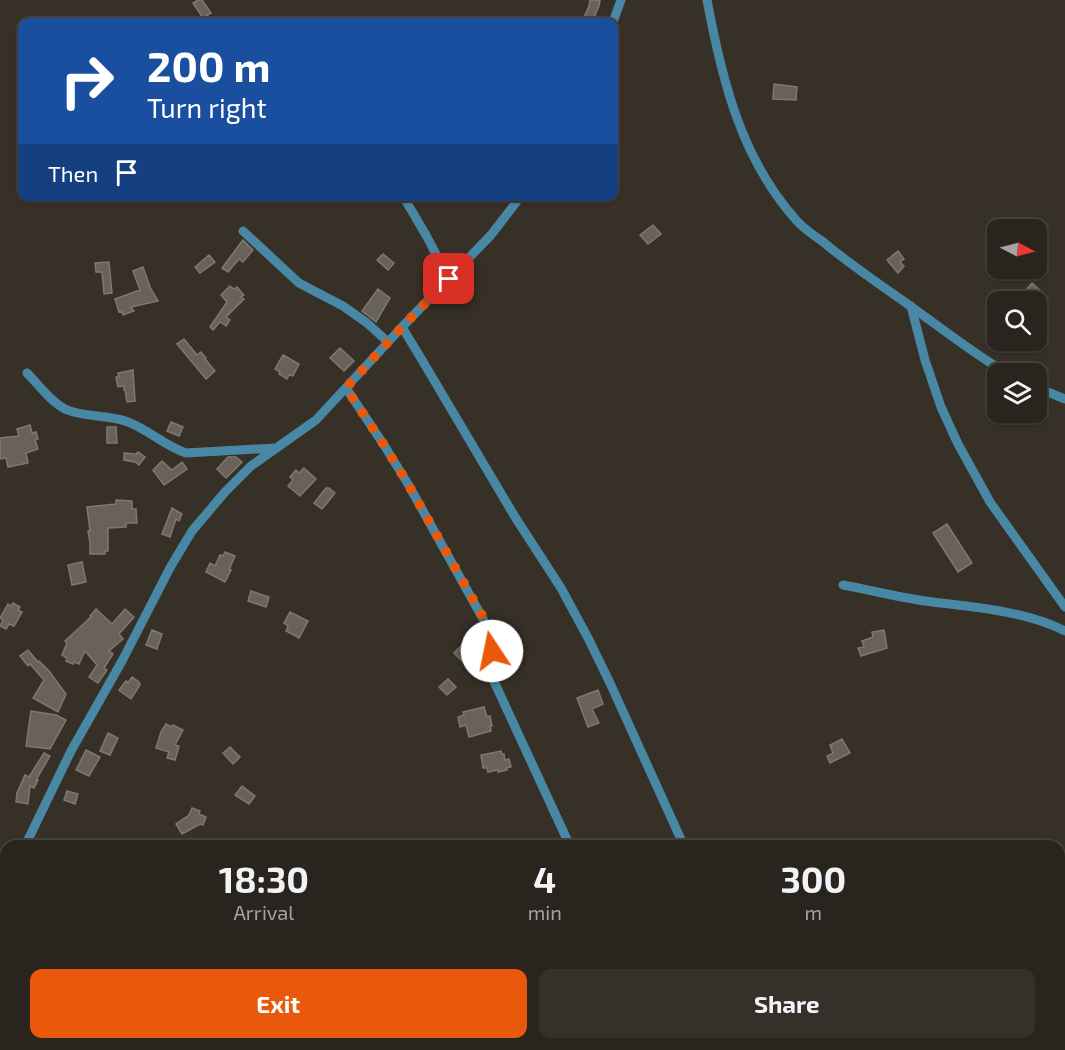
<!DOCTYPE html>
<html lang="en">
<head>
<meta charset="utf-8">
<style>
	:root { --surface:#29241d; --page:#35302a; --text:#f1f3f6; --muted:#a5a4a4; --line:#45413b; --accent:#ea580c }
	body { margin:0; font-family:"Exo 2",sans-serif; background:var(--page); color:var(--text); height:100vh; display:flex; flex-direction:column; font-size:22px; white-space:nowrap }
	* { box-sizing:border-box; margin:0 }
	p { font-size:20px; color:var(--muted) }
	.icon { flex:none; width:33px; height:33px; fill:none; stroke:currentColor; stroke-width:2; stroke-linecap:round; stroke-linejoin:round }
	.map { position:relative; flex:1; overflow:hidden }
	.drawer { position:absolute; left:0px; top:840px; width:1065px; height:210px; display:flex; flex-direction:column; background:var(--surface); border-radius:18px 18px 0 0; box-shadow:0 2px 4px #0004,0 0 0 2px var(--line) }
	.drawer>* { flex:none }
	.banner { position:absolute; left:18px; top:18px; width:600px; height:183px; border-radius:12px; box-shadow:0 2px 4px #0004,0 0 0 2px var(--line); background:#1a4fa0; color:#fff; overflow:hidden }
	.needle { width:39px; rotate:96deg }
	.controls { position:absolute; left:987px; top:219px; display:grid; gap:12px }
	.controls a { display:grid; place-items:center; width:60px; height:60px; border-radius:12px; background:var(--surface); box-shadow:0 2px 4px #0004,0 0 0 2px var(--line); font-size:30px }
	.pin { position:absolute; display:grid; place-items:center; width:51px; height:51px; color:#fff; margin:-26px; border-radius:12px; box-shadow:0 3px 9px #0006 }
	.me { position:absolute; width:66px; margin:-33px; rotate:349deg; stroke-linejoin:round; filter:drop-shadow(0 0 4px #0008) }
	.turn { display:flex; align-items:center; gap:21px; height:126px; padding:0 30px; font-size:27px }
	.turn .icon { width:78px; height:78px; stroke-width:2.5 }
	.turn b { display:block; font-size:42px; line-height:51px }
	.then { display:flex; align-items:center; height:57px; padding:0 30px; background:#0003; gap:12px; font-size:22px }
	.eta { display:flex; justify-content:space-evenly; align-items:center; height:102px; text-align:center }
	.eta b { font-size:36px; font-weight:700; line-height:42px }
	.button { display:flex; gap:12px; margin-top:auto; padding:12px 30px }
	.button a { flex:1; height:69px; border-radius:12px; background:var(--accent); color:#fff; font-size:24px; font-weight:700; line-height:69px; text-align:center }
	.button a+a { background:var(--page); color:var(--text) }
	.map>svg:first-child { display:block }
</style>
</head>
<body>
<div class="map">
<svg width="1065" height="1050" viewBox="0 0 1065 1050">
	<rect width="100%" height="100%" fill="#373027"/>
	<!-- building -->
	<path fill="#696258" stroke="#80786e" stroke-width="1.5" d="M198 0H202L211 13 203 18 193 3Z
		M590 0H600L599 6 592 22H582L589 6Z
		M774 84 797 87 796 100 773 99Z
		M653 225 661 234 648 244 640 235Z
		M243 240 253 250 243 262 239 259 228 272 222 268Z
		M898 251 904 259 900 262 904 266 898 273 887 260Z
		M383 254 394 263 388 270 377 260Z
		M209 255 215 262 200 273 195 267Z
		M109 262 112 293 104 294 102 272H96L95 263Z
		M143 267 150 287 158 301 131 307 134 311 123 315 122 311 119 312 115 299 140 290 133 271Z
		M1032 283 1046 296 1042 302H1019L1023 297 1021 296Z
		M230 286 234 289 237 287 244 295 241 297 244 299 226 317 230 320 226 326 220 322 213 330 210 327 227 302 221 295Z
		M378 289 390 298 376 322 362 311Z
		M184 339 197 355 201 352 206 358 205 359 215 371 206 379 177 344Z
		M340 348 354 361 344 371 330 358Z
		M283 355 299 364 293 376 289 375 287 379 279 374 280 372 275 369Z
		M133 370 135 401 127 402 125 390H124V386L118 387 116 377H119L118 373Z
		M171 422 183 427 179 436 167 431Z
		M30 425 32 433 36 432 38 439 35 440 38 449 26 453 28 463 8 467 6 458 0 459V438L19 436 17 429Z
		M107 427H116L117 443H107Z
		M138 452 145 457 139 465 135 462 124 460V453L136 454Z
		M228 457H236L242 462 226 478 217 469Z
		M162 461 172 470 182 462 187 469 164 485 153 470Z
		M304 468 316 479 300 496 288 486 293 480 290 477 296 470 299 473Z
		M326 488H329L335 493 322 509 314 503Z
		M116 500 132 501V509H136L137 523H126V527L108 528V551H105V554H90V543L88 531H90L87 507 116 504Z
		M172 508 182 514 179 521 176 519 170 537 162 534Z
		M947 524 972 563 958 572 933 533Z
		M225 552 235 556 229 570H231L225 582 206 572 210 563 215 566 220 555 223 556Z
		M82 562 86 582 72 585 68 565Z
		M251 591 269 597 266 607 248 601Z
		M13 603 20 607 18 610 22 612 14 626 9 624 6 629 0 626 3 620 0 618 8 604 11 606Z
		M96 609 112 624 125 609 134 617 119 634 123 639 109 651 113 654 104 668 107 670 98 683 89 677 97 665 85 651 79 664 74 662 73 664 66 661 67 658 62 655 67 643 65 641 91 617 90 616Z
		M290 612 308 621 299 638 286 631 288 626 284 623Z
		M152 630 162 634 157 649 146 645Z
		M884 630 887 648 861 656 858 648 864 647 862 641 873 637 872 632Z
		M466 641 474 649 462 661 454 653Z
		M28 650 38 662 39 661 49 671 66 694 58 712 33 698 44 680 30 664 28 666 20 656Z
		M132 677 139 682 140 685 131 699 119 690 126 681 128 683Z
		M448 679 456 687 447 695 439 687Z
		M598 690 603 704 592 709 599 723 588 727 577 698Z
		M484 707 487 717 490 716 492 726H490L491 731 469 737 466 725 460 727 458 717 464 715 463 712Z
		M31 711 56 715 66 720 50 749 26 746Z
		M166 724 172 727 173 725 183 730 175 745 179 746 175 760 167 758 169 752 156 748 161 732Z
		M108 733 118 738 110 755 100 751Z
		M842 739 850 753 830 763 827 756 833 753 830 745Z
		M230 747 240 757 233 764 223 753Z
		M86 750 100 757 89 776 76 770Z
		M501 751 502 754H504L505 760 509 759 511 767 506 768 507 770 498 772V770L488 772 487 768H483L481 755Z
		M44 753 50 756 36 780H38L34 788 30 786 28 804 16 802 17 793 25 775 29 777Z
		M242 786 255 796 249 804 235 795Z
		M67 791 78 794 75 804 64 800Z
		M192 808 200 811 199 814 206 817 203 825 200 824 182 834 176 824 189 815Z"/>
	<g fill="none" stroke-linecap="round" stroke-linejoin="round">
		<!-- minor -->
		<path stroke="#4888a5" stroke-width="9" d="M707 0C722 80 741 159 797 221 804 229 813 235 822 241 847 262 873 280 899 298 935 323 969 351 1008 374
			M613 22 621 0
			M403 196 427 237 449 279
			M243 231 299 283 343 306 367 323 388 342
			M911 306 925 360 941 407 958 444 990 502 1065 607
			M402 327 422 360 515 517 561 588 588 638 610 683 684 846
			M27 373C39 385 50 401 65 409 83 418 108 414 128 422 149 430 165 446 186 453L275 448
			M1036 387 1065 399
			M346 388 384 445 408 484 492 635C494 653 486 659 492 677L570 846
			M843 585C870 590 898 597 925 601 971 607 1023 610 1065 631
			M25 846 71 751 122 661 171 566 192 531 225 492 251 466 316 420 402 327 491 235 521 196
			M0 889 6 879
			M0 972 6 983
			M1059 993 1065 989
			M38 1044 40 1050
			M662 1044 664 1050
			M1010 1044V1050
			M89 1050 100 1044"/>
	</g>
	<g fill="none" stroke-linecap="round" stroke-linejoin="round">
		<!-- route -->
		<path stroke="#ea580c" stroke-width="10" stroke-dasharray="0 18" d="M449 279 402 327 346 388 384 445 408 484 488 626C492 635 494 641 492 651"/>
	</g>
</svg>
<div class="controls">
<a><svg class="needle" viewBox="-14 -14 28 28"><path d="M0-13l5 13h-10z" fill="#e53935"/><path d="M0 13l5-13h-10z" fill="#a5a4a4"/></svg></a>
<a><svg class="icon" aria-label="search" viewBox="0 0 24 24"><circle cx="10" cy="10" r="6"/><path d="M15 15l6 6"/></svg></a>
<a><svg class="icon" aria-label="layers" viewBox="0 0 24 24"><path d="M12 4l9 5-9 5-9-5zM3 14l9 5 9-5"/></svg></a>
</div>
<div class="pin" style="left:449px;top:279px;background:#d93025"><svg class="icon" aria-label="arrive" viewBox="0 0 24 24"><path d="M6 21V4h12l-3 4 3 4H6"/></svg></div>
<svg class="me" style="left:492px;top:651px" viewBox="-20 -20 40 40"><circle r="19" fill="#fff"/><path d="M0-13L10 11 0 6-10 11z" fill="#ea580c"/></svg>
<div class="banner">
<div class="turn"><svg class="icon" aria-label="right" viewBox="0 0 24 24"><path d="M7 20v-9h11M14 6l5 5-5 5"/></svg><div><b>200 m</b>Turn right</div></div>
<div class="then">Then<svg class="icon" aria-label="arrive" viewBox="0 0 24 24"><path d="M6 21V4h12l-3 4 3 4H6"/></svg></div>
</div>
<section class="drawer">
<div class="eta">
<div><b>18:30</b><p>Arrival</p></div>
<div><b>4</b><p>min</p></div>
<div><b>300</b><p>m</p></div>
</div>
<div class="button"><a>Exit</a><a>Share</a></div>
</section>
</div>
</body>
</html>
